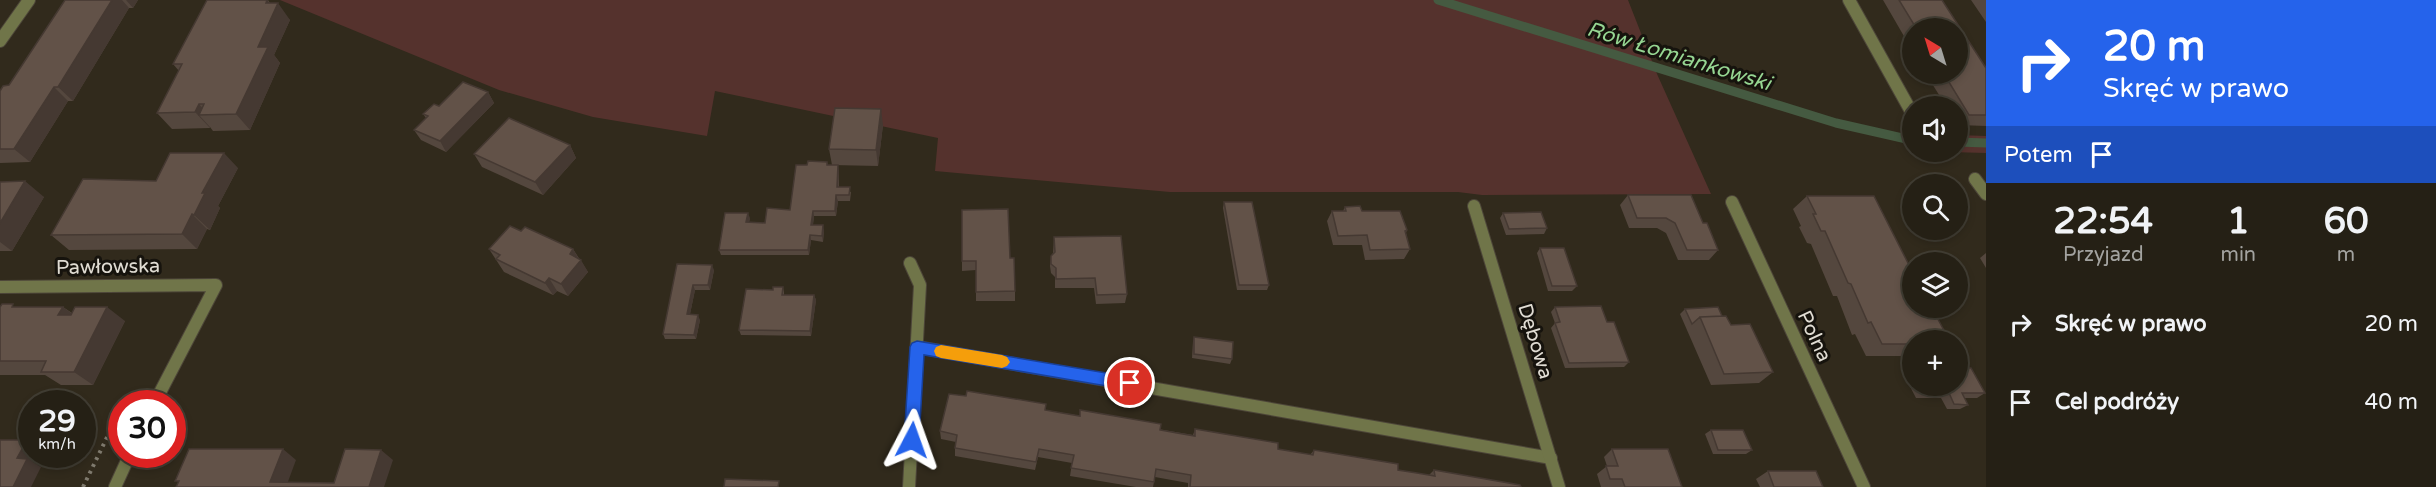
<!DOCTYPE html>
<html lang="pl">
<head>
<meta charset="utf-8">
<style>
	:root { --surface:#252015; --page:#2d281e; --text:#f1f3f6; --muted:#a3a3a0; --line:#423e34 }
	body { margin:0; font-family:"Varela Round",sans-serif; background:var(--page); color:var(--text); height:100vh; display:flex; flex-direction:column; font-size:22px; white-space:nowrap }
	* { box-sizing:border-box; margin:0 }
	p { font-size:20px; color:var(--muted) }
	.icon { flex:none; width:33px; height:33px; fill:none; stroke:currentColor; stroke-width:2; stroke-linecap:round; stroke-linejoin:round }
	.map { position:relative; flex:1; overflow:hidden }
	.details { display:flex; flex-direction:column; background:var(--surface); width:450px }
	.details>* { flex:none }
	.banner { background:#2563eb; color:#fff; overflow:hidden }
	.needle { width:39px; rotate:322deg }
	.controls { position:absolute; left:1902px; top:18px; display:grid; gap:12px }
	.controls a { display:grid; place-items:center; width:66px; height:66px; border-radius:50%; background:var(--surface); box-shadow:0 3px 9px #0003,0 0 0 2px var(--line); font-size:30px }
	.speed { position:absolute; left:18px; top:390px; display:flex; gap:12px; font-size:30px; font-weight:700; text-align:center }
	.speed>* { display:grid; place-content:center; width:78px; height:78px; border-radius:50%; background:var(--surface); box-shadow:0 3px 9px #0003,0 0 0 2px var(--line); line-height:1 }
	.speed small { font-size:15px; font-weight:400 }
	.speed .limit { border:9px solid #d22; background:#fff; color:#111 }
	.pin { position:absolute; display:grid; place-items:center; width:51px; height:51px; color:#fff; margin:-26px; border:3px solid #fff; border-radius:50%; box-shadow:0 2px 6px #0007 }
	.me { position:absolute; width:66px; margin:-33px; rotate:4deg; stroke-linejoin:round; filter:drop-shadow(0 0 4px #0008) }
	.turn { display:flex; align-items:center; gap:21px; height:126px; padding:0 18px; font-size:27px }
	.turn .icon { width:78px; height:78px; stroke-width:2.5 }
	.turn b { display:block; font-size:42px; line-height:51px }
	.then { display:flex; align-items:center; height:57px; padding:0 18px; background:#0003; gap:12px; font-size:22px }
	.eta { display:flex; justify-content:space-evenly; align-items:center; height:102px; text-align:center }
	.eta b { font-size:36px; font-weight:800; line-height:42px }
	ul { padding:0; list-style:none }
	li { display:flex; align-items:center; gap:18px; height:78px; padding:0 18px }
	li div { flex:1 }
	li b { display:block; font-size:22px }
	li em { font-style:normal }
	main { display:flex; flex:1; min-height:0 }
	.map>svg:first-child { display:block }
</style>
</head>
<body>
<main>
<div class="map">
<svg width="1986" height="487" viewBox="0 0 1986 487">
	<rect width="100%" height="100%" fill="#312a1c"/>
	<!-- green -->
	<path fill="#55322d" d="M280 0H1628L1657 74 1711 194 1482 195 1458 192H1170L935 171 938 138 715 91 707 136 593 117 499 90Z
		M1958 135 1986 136V153L1949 152H1958Z"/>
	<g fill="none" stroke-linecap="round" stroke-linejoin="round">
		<!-- stream -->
		<path stroke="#455a41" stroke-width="9" d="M1438 0 1836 123 1911 140
			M1958 142 1986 143"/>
		<!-- service casing -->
		<g stroke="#4d4639" stroke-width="14">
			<path id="service" d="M1849 0 1912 113
				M1975 179 1986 194
				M917 347 1551 458"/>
		</g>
		<!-- minor casing -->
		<g stroke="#4d4639" stroke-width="14">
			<path id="minor" d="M0 41 29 0
				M1732 202 1864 487
				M1474 206 1559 487
				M0 287 216 285 154 404
				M115 487 130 454
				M909 487 920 285 910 263"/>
		</g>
		<!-- path -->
		<path stroke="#7f7a6e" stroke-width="4" stroke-dasharray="3 4.5" stroke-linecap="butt" d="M83 487 113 425H122"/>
		<!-- service -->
		<use href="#service" stroke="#707549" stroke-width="12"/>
		<!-- minor -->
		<use href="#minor" stroke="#707549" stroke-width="12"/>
	</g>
	<!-- wall -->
	<path fill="#54473e" d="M65 0H138L133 8H129L73 101H68L30 162 0 163V91L9 85Z
		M268 0 270 3 290 20 274 55 280 63 250 130 213 131 210 127V128L172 129 157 113 179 71 173 64Z
		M1883 0H1942L1986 68V126L1958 125V106H1946L1926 74H1958V28H1912V50Z
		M1971 0H1986V22Z
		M488 92 494 103 446 152 421 140 414 130 426 118 423 114 439 106Z
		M883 125 878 166 832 165 829 149Z
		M570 145 576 158 543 195 482 167 474 154Z
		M827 162 828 165 839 171V187L851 192 850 201H838L836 216H814L813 225 824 230 823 242 811 240 809 255H721L719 250 750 218 749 222 765 223 790 210 807 165Z
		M238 168 218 206 220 208 210 230 207 229 197 249 69 250 51 235 156 181Z
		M0 182 44 197 12 251H0Z
		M1628 195 1703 223 1718 250 1709 260H1678L1666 233 1657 228H1629L1620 205Z
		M1807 196 1912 340V386H1958L1985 393 1977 398H1964L1968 405 1960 409H1947L1941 398H1916L1903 373 1909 369 1902 356H1866L1855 334 1852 335 1837 296H1833L1811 244 1807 243 1799 227 1801 226 1793 209Z
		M1224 202 1269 285 1267 290H1237L1223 208Z
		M1345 207 1362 211 1407 230 1406 233 1410 249 1404 259 1365 260 1362 245H1333L1327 221 1332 211H1343Z
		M1503 213 1547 228 1544 234 1506 235 1500 218Z
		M521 231 573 249 588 272 568 296 557 291 553 295 504 272 489 249Z
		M1054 237 1127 294 1125 303 1096 304 1094 288H1055V277L1051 273 1050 266 1051 256 1053 253Z
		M1540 248 1577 286 1572 291H1548L1537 253Z
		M1986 253V268L1980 258Z
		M1010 258 1015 291V301H976V270L962 271V261Z
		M677 264 714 270 710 290H695L690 314 700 320 696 339H665L663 334Z
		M783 287 784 292V295H814L816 300 811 336 741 335 739 330Z
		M0 307H63L72 313 125 321 93 385H61L45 375H0Z
		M1555 307 1607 322 1629 362 1624 367 1565 368 1551 328 1555 323 1551 312Z
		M1685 309 1722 316 1773 372 1759 383 1711 385 1680 314Z
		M1194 337 1232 359 1230 364 1192 358 1193 341Z
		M966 396 1046 404V410L1193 435 1195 429 1278 449 1310 455 1314 450 1398 470 1429 475 1434 470 1521 487H1188V483L1155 477 1153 487H1136L1070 476 1072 463 1038 457 1035 470 955 456V448L956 442 941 439 940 431Z
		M1711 430 1752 450 1746 454H1713L1705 434Z
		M1612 449 1682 487H1601L1597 474 1607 466 1604 457Z
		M1768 471 1823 487H1760L1756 479Z"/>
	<!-- shaded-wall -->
	<path fill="#453932" d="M112 0H122L129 8 73 101 58 87Z
		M126 0H138L133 8Z
		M267 0 275 10 278 3 290 20 274 55 280 63 250 130 236 114 258 47 266 3Z
		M54 87 68 101 30 162 14 149Z
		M488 92 494 103 446 152 440 141Z
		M199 104 208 115H199L210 127V128L195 112Z
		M881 109 883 125 878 166 876 150Z
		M570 145 576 158 543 195 535 182Z
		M224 153 238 168 218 206 220 208 210 230 194 215 202 193Z
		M838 165 839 171 838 192 837 187Z
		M25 181 44 197 12 251 0 242V223Z
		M836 195 838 201 836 216 835 211Z
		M813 211 814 216 812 230 811 225Z
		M748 213 750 218 748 228 746 222Z
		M192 214 207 229 197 249 182 234Z
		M823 225 824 230 823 242 822 236Z
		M810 235 811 240 809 255 808 250Z
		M573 249 580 261 581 260 588 272 568 296 561 284 570 254Z
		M712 265 714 270 710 290 708 285Z
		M549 278 557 291 553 295 545 283Z
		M693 285 695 290 689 319 687 314Z
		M814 295 816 300 811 336 810 331Z
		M63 307 82 321 58 315Z
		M107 307 125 321 93 385 74 372Z
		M698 315 700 320 696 339 694 335Z
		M27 440 32 442V454H37L33 462 41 467 31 487H13L17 458Z
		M283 449 296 460 286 487 270 482Z
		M381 450 393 460 384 487H369Z"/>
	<!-- building -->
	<path fill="#625248" stroke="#453932" stroke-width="1.5" d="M65 0H112L58 87H54L14 149H0V91L3 86 9 85Z
		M207 0H267L266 3H278L258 47H268L236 114 199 115 204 104H199L195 112 157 113 182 64H173Z
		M1899 0H1942L1986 68V115H1969L1944 74H1958V28H1916Z
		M463 82 488 92 440 141 414 130 428 116 423 114 434 104 439 106Z
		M835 108 881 109 876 150 829 149Z
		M509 118 570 145 535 182 474 154Z
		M170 153H224L202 193H205L194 215 192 214 182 234 51 235 83 179 156 181Z
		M808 161 827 162V165H838L837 187H850L849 195H836L835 211H813L811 225H823L822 236 810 235 808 250H719L725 213H748L746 222 765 223 767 208 790 210 796 165H807Z
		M25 181 0 223V182Z
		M1628 195H1691L1703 223H1707L1718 250H1687L1675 223 1666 218H1637Z
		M1807 196H1874L1912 271V308H1932L1949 340H1912V344H1882L1871 322 1868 323 1851 284 1848 283 1825 231H1821L1813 214H1816Z
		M1224 202H1252L1269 285H1239Z
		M1360 206 1362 211H1400L1407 230 1405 231 1410 249 1370 250 1367 235 1338 236 1332 211H1346L1345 207Z
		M1008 209 1010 258H1014L1015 291 976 292V261H962V210Z
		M1541 212 1547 228 1509 229 1503 213Z
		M510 226 521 231 525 227 573 249 570 254 581 260 561 284 549 278 545 283 496 259 500 255 489 249Z
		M1121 236 1127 294 1097 295 1095 278 1056 279V268L1051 264V256L1055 252 1054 237Z
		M1540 248H1564L1577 286H1552Z
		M677 264 712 265 708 285H693L687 314 698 315 694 335 663 334Z
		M773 287H783L782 295H814L810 331 739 330 746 289 773 290Z
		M2 304H13L12 307H63L58 315H71L75 307H107L74 372H41L46 361H0V307Z
		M1601 306 1607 322H1614L1629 362 1569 363 1555 323 1560 322 1555 307Z
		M1718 307 1722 316 1700 317 1692 324 1685 309Z
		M1726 316 1731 325 1750 324 1773 372 1724 374 1700 317Z
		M1194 337 1233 342 1232 359 1194 354Z
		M1958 368H1971L1985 393H1962L1968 405 1954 404 1949 393H1923L1919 386H1958Z
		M967 391 1046 404 1045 410 1062 413 1080 416V410L1161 424 1160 430 1177 433 1195 436V429L1278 443V449L1313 455 1314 450 1398 464V470L1417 473 1435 476 1434 470 1520 485 1521 487H1190L1191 475 1156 469 1154 482 1071 468 1074 455 1056 452 1039 449 1036 462 955 448 957 435 940 431 949 394 966 396Z
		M1711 430H1743L1752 450H1718Z
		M0 440H27L17 458 27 459 13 487H0Z
		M189 449H283L270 482 334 483 345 449 381 450 369 487H176L179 481H175L176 479Z
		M1612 449H1668L1682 487H1625L1622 479H1610L1606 466H1618Z
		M1768 471H1816L1823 487H1774Z
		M725 479 779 481 778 487H724Z"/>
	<!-- route -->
	<path fill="#2563eb" stroke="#184099" stroke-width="1.5" d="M917 341 1130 377 1135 379 1138 383 1135 388 1130 390 924 355 919 440 917 445 912 447 906 445 904 440 910 347 912 343Z"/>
	<!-- slow -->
	<path fill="#f59e0b" d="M941 345 1002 355 1007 357 1010 362 1007 366 1002 368 941 358 936 356 934 351 936 347Z"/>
	<g text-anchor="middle" stroke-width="6" stroke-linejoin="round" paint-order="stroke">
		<!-- street labels -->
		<g font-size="20" fill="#e0dcd3" stroke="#16130d">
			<text transform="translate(108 266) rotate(-1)" y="7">Pawłowska</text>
			<text transform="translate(1815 336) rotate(65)" y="7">Polna</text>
			<text transform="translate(1536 341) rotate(73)" y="7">Dębowa</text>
		</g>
		<!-- water labels -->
		<g font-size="21" font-style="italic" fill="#96d692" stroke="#16130d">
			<text transform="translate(1679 56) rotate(17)" y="7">Rów Łomiankowski</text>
		</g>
	</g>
</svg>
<div class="controls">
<a><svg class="needle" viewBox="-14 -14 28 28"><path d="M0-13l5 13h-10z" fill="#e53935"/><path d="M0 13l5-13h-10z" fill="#a3a3a0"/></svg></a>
<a><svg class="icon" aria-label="sound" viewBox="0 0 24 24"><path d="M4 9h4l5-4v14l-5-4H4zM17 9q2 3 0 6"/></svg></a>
<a><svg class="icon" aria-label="search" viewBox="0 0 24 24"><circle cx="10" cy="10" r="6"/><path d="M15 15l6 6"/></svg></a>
<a><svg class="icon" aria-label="layers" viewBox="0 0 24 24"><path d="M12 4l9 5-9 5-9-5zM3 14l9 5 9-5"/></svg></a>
<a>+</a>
</div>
<div class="speed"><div>29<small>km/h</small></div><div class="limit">30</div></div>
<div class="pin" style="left:1130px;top:383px;background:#d93025"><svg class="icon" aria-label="arrive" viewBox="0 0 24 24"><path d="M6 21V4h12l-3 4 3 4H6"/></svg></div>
<svg class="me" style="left:912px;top:440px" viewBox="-20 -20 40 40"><path d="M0-17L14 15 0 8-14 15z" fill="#2563eb" stroke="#fff" stroke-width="4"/></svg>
</div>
<section class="details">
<div class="banner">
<div class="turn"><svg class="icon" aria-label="right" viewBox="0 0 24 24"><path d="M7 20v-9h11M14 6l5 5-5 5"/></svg><div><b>20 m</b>Skręć w prawo</div></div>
<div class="then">Potem<svg class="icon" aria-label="arrive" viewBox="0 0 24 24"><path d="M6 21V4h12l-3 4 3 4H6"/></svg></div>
</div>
<div class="eta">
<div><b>22:54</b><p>Przyjazd</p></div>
<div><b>1</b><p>min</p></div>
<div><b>60</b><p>m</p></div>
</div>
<ul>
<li><svg class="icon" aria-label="right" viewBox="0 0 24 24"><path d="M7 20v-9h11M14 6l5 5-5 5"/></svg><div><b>Skręć w prawo</b></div><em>20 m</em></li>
<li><svg class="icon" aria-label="arrive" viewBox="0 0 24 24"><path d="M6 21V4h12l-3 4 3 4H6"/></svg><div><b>Cel podróży</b></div><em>40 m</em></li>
</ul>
</section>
</main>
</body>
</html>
